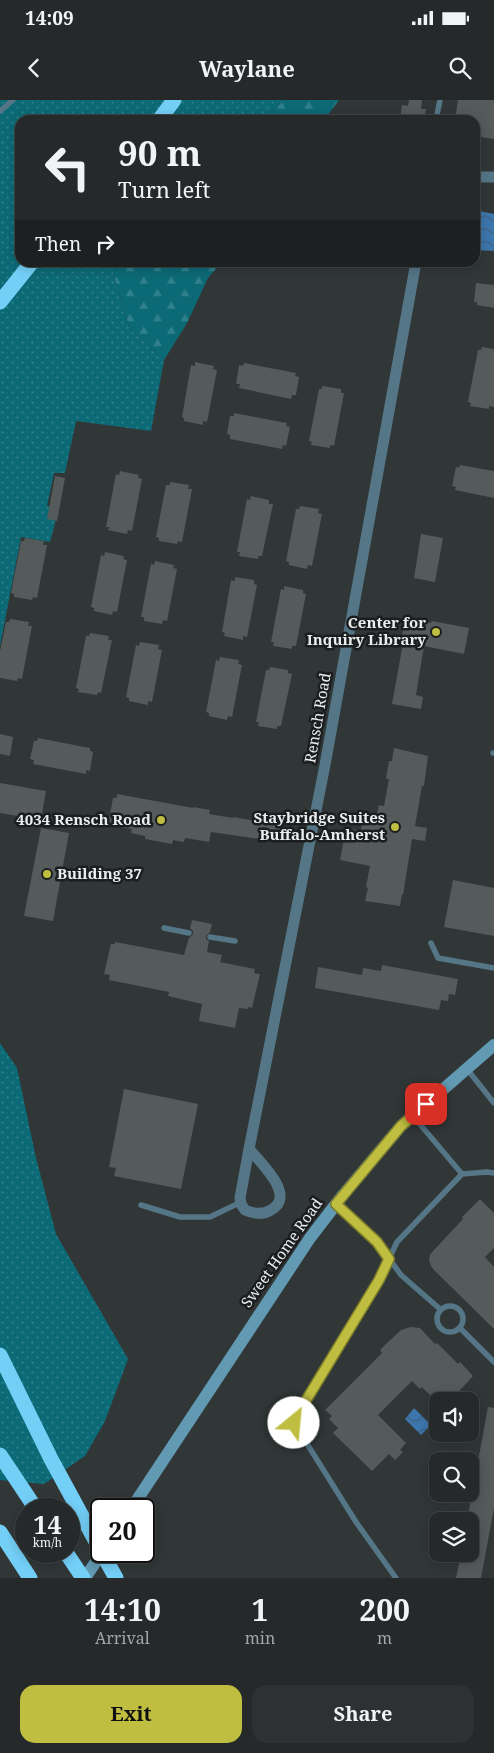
<!DOCTYPE html>
<html lang="en">
<head>
<meta charset="utf-8">
<style>
	:root { --surface:#252929; --page:#2d3131; --text:#f1f3f6; --muted:#a3a6a8; --line:#424546; --accent:#bfbe41 }
	body { margin:0; font-family:"Noto Serif",serif; background:var(--page); color:var(--text); height:100vh; display:flex; flex-direction:column; font-size:19px; white-space:nowrap }
	* { box-sizing:border-box; margin:0 }
	p { font-size:16px; color:var(--muted) }
	.icon { flex:none; width:28px; height:28px; fill:none; stroke:currentColor; stroke-width:2; stroke-linecap:round; stroke-linejoin:round }
	.map { position:relative; height:1478px; overflow:hidden }
	.drawer { display:flex; flex-direction:column; background:var(--surface); flex:1 }
	.drawer>* { flex:none }
	.top-card { position:absolute; left:15px; top:15px; width:465px; height:152px; border-radius:15px; box-shadow:0 2px 12px #0003,0 0 0 1px var(--line); background:#252929; color:var(--text); overflow:hidden }
	.controls { position:absolute; left:429px; top:1292px; display:grid; gap:10px }
	.controls a { display:grid; place-items:center; width:50px; height:50px; border-radius:10px; background:var(--surface); box-shadow:0 2px 12px #0003,0 0 0 1px var(--line); font-size:25px }
	.speed { position:absolute; left:15px; top:1398px; display:flex; gap:10px; font-size:25px; font-weight:700; text-align:center }
	.speed>* { display:grid; place-content:center; width:65px; height:65px; border-radius:50%; background:var(--surface); box-shadow:0 2px 12px #0003,0 0 0 1px var(--line); line-height:1 }
	.speed small { font-size:12px; font-weight:400 }
	.speed .limit { border:2px solid #111; border-radius:8px; background:#fff; color:#111 }
	.pin { position:absolute; display:grid; place-items:center; width:42px; height:42px; color:#fff; margin:-21px; border-radius:10px; box-shadow:0 2px 8px #0006 }
	.me { position:absolute; width:55px; margin:-28px; rotate:28deg; stroke-linejoin:round; filter:drop-shadow(0 0 4px #0008) }
	.turn { display:flex; align-items:center; gap:18px; height:105px; padding:0 20px; font-size:22px }
	.turn .icon { width:65px; height:65px; stroke-width:2.5 }
	.turn b { display:block; font-size:35px; line-height:42px }
	.then { display:flex; align-items:center; height:48px; padding:0 20px; background:#0003; gap:10px; font-size:19px }
	.eta { display:flex; justify-content:space-evenly; align-items:center; height:85px; text-align:center }
	.eta b { font-size:30px; font-weight:700; line-height:35px }
	.cta { display:flex; gap:10px; margin-top:auto; padding:10px 20px }
	.cta a { flex:1; height:58px; border-radius:15px; background:var(--accent); color:#111; font-size:20px; font-weight:700; line-height:58px; text-align:center }
	.cta a+a { background:var(--page); color:var(--text) }
	.status { display:flex; justify-content:space-between; align-items:center; height:35px; padding:0 25px; background:var(--surface); direction:ltr }
	.status svg { height:14px; fill:currentColor }
	header { display:flex; justify-content:space-between; align-items:center; height:65px; padding:0 20px; background:var(--surface); font-size:22px; font-weight:700 }
	.map>svg:first-child { display:block }
</style>
</head>
<body>
<div class="status"><b>14:09</b><svg viewBox="0 0 49 12"><path d="M0 12V9h3v3zM5 12V6h3v6zM10 12V3h3v9zM15 12V0h3v12zM26 1h20v11H26zM47 4h2v5h-2z"/></svg></div>
<header><svg class="icon" aria-label="back" viewBox="0 0 24 24"><path d="M15 5l-7 7 7 7"/></svg>Waylane<svg class="icon" aria-label="search" viewBox="0 0 24 24"><circle cx="10" cy="10" r="6"/><path d="M15 15l6 6"/></svg></header>
<div class="map">
<svg width="494" height="1478" viewBox="0 0 494 1478">
	<defs>
		<pattern id="grass-dots" width="8" height="8" patternUnits="userSpaceOnUse" patternTransform="scale(1.25)"><rect width="8" height="8" fill="#0c6a76"/><path d="M2 2h.1M6 6h.1" fill="none" stroke="#2f808a" stroke-width="1.8" stroke-linecap="round"/></pattern>
		<pattern id="forest-firs" width="22" height="20" patternUnits="userSpaceOnUse" patternTransform="scale(1.25)"><rect width="22" height="20" fill="#0c6a76"/><path d="M5 1l3.5 6h-7zM16 11l3.5 6h-7z" fill="#2f808a"/></pattern>
		<pattern id="water-waves" width="16" height="10" patternUnits="userSpaceOnUse" patternTransform="scale(1.25)"><rect width="16" height="10" fill="#3c76ac"/><path d="M0 5q4-4 8 0t8 0" fill="none" stroke="#40617f"/></pattern>
	</defs>
	<rect width="100%" height="100%" fill="#313737"/>
	<!-- grass -->
	<path fill="url(#grass-dots)" d="M0 0H285L260 20H20V162L120 163 113 173 129 227 164 260 151 331 76 321 65 373H54L47 406 59 408 50 442 21 437 0 546Z
		M0 943 17 968 36 1058 56 1134 128 1259 105 1321 85 1356 44 1384 0 1380Z"/>
	<!-- forest -->
	<path fill="url(#forest-firs)" d="M285 0H339L324 20H260Z
		M120 163H221L208 178 187 223 164 260 129 227 113 173Z"/>
	<!-- water -->
	<path fill="url(#water-waves)" d="M479 111 494 114V151L475 150V112Z
		M414 1308 431 1325 421 1335 405 1319Z"/>
	<!-- building -->
	<path fill="#555a5a" d="M409 0H422L421 9H426L424 20H400L402 5 408 6Z
		M458 0H494V39L475 36V20H455Z
		M476 183 494 185V208L477 205V202H474Z
		M482 247 494 249V307L489 306V309L470 306 471 303 468 302 478 250H481Z
		M195 262 214 266 213 269 217 270 207 322 203 321V325L184 321V318L182 317 191 265 195 266Z
		M244 263 296 273 295 276 299 277 296 295H292L291 299 239 288 240 284H236L239 265 243 266Z
		M322 286 341 289V293H344L334 346 330 345V348L311 345 312 342 309 341 319 289H322Z
		M234 313 287 323 286 326 290 327 286 346 283 345 282 349 230 339V335L227 334 230 316H234Z
		M460 365 494 371V398L455 390 456 387 452 386 456 367 459 368Z
		M120 371 139 375 138 378 142 379 132 431 128 430 127 434 108 430 109 427H106L116 374 119 375Z
		M55 376 65 378 57 421 47 419Z
		M170 382 189 385 188 389H192L182 442 178 441 177 444 159 441V438L156 437 166 385H170Z
		M251 396 269 400V404H273L262 456H258V459L239 456 240 452H237L247 399 250 400Z
		M300 406 319 409 318 413 322 414 312 466 308 465 307 469 289 465V462L286 461 296 409H299Z
		M421 434 443 438 435 482 414 478Z
		M25 438 44 441 43 445H47L37 498 33 497 32 500 14 497V494L11 493 21 441H24Z
		M105 452 124 456 123 459 127 460 117 512 113 511 112 515 94 511V508L91 507 101 455 104 456Z
		M155 461 174 465 173 468 177 469 167 521 163 520 162 524 144 521V517H141L151 464 154 465Z
		M235 477 254 480V484L257 485 247 537 243 536V540L224 536 225 533 222 532 231 480 235 481Z
		M284 486 303 490V493L306 494 296 546H292V549L273 546 274 542H271L281 489 284 490Z
		M10 519 29 522 28 526H32L22 579 18 578 17 581 0 578V551L6 522H9Z
		M405 520 431 523 432 521 469 528 464 554 424 546 416 595 423 597 421 609 392 604 403 543 401 542Z
		M90 533 109 536 108 540H112L101 593 98 592 97 595 78 592 79 589 76 588 86 536H89Z
		M140 542 159 545 158 549 162 550 152 602 148 601V605L129 601V598L126 597 136 545 139 546Z
		M220 557 239 560 238 564 242 565 232 617 228 616 227 620 209 616V613L206 612 216 560 219 561Z
		M270 567 288 570V573L292 574 281 626H277V629L258 626 259 622H256L266 570H269Z
		M0 634 13 637 10 656 0 654Z
		M38 638 90 648V651L93 652 90 671 86 670V674L33 664 34 660 30 659 34 641H37Z
		M394 648 428 656 424 686H422L415 726 427 728 425 741 412 739 403 795 402 794 400 806 365 801 368 788 366 787 370 766 340 760 346 728 361 731 362 722 375 724 379 705 384 706 389 679H386L389 661H392Z
		M0 683 46 691 41 720 0 713Z
		M117 694 193 708V707L210 710 209 714 233 718V717L262 722 263 718 283 721 279 742 211 732 209 742 185 738 184 742 173 740 172 744 145 739V736L131 733 132 729 108 725 113 698H117Z
		M41 728 69 733 53 821 24 816Z
		M453 780 494 788V836L444 827Z
		M192 820 212 824 210 832 206 836V839L209 841 207 852 222 855 220 862 255 869 254 873 260 874 252 908 248 907V909L239 908 235 928 199 921 202 904 168 896 169 892 109 880 110 875 104 874 111 844H115V842L184 855 189 838 193 834V831L190 828Z
		M382 865 458 879 455 895 449 894 448 901 441 900 439 910 315 888 318 867 362 875 363 868 381 871Z
		M124 989 198 1004 181 1089 114 1076 116 1068 109 1067Z
		M480 1099 494 1113V1148L485 1157 494 1167V1229L434 1170 431 1166 429 1160 430 1155 433 1151 463 1119 462 1117Z
		M411 1227 420 1228 435 1244 437 1243 458 1264 460 1262 473 1276 450 1301H436L422 1287 420 1289 412 1281 378 1315 406 1343 400 1350 403 1352 395 1360 389 1354 372 1371 333 1333 338 1328 329 1319 332 1316 325 1310 382 1253 380 1250 387 1243 401 1230Z
		M488 1307 494 1308V1408L481 1478H456L461 1454H470V1421H467Z"/>
	<g fill="none" stroke-linecap="round" stroke-linejoin="round">
		<!-- service -->
		<path stroke="#547687" stroke-width="5.5" d="M0 11 13 0
			M436 20 440 0
			M493 653H494
			M164 828 189 833
			M210 837 235 841
			M431 843 438 858 494 868
			M467 969 494 1003
			M413 1016 462 1074
			M336 1104 377 1142 401 1175 440 1209
			M141 1105 180 1117H210L241 1102
			M437 1219a13 13 0 1 1 26 0a13 13 0 1 1-26 0Z
			M460 1228 494 1262
			M396 1478 356 1422 294 1323 299 1312 379 1180 397 1142 462 1074 487 1072 494 1073"/>
		<!-- minor -->
		<path stroke="#547687" stroke-width="11" d="M475 77H494
			M249 1049C260 1062 297 1096 271 1110 263 1115 254 1114 245 1110L241 1104 240 1098 249 1049 325 665 416 162"/>
		<!-- secondary -->
		<path stroke="#629ab4" stroke-width="12" d="M131 1409 310 1138 343 1095 401 1026 494 945
			M85 1478 103 1451"/>
		<!-- motorway -->
		<path stroke="#74cff7" stroke-width="15" d="M159 20 174 0
			M0 202 32 162
			M0 1255 51 1359 101 1451
			M0 1355 36 1409
			M0 1432 30 1478
			M65 1451 83 1478
			M101 1451 116 1478"/>
	</g>
	<g fill="none" stroke-linecap="round" stroke-linejoin="round">
		<!-- route casing -->
		<g stroke="#7c7c2a" stroke-width="12">
			<path id="route" d="M294 1323 299 1312 379 1180 389 1159 377 1142 336 1104 401 1026 426 1004"/>
		</g>
		<!-- route -->
		<use href="#route" stroke="#bfbe41" stroke-width="9"/>
	</g>
	<!-- markers -->
	<g fill="#bfbe41" stroke="#1b1d1e" stroke-width="2">
		<circle cx="436" cy="532" r="5"/>
		<circle cx="161" cy="720" r="5"/>
		<circle cx="395" cy="727" r="5"/>
		<circle cx="47" cy="774" r="5"/>
	</g>
	<g text-anchor="middle" stroke-width="5" stroke-linejoin="round" paint-order="stroke">
		<!-- poi labels -->
		<g font-size="15" font-weight="bold" fill="#e9eded" stroke="#1b1d1e" text-anchor="end">
			<text x="426" y="528">Center for<tspan x="426" dy="17">Inquiry Library</tspan></text>
			<text x="385" y="723">Staybridge Suites<tspan x="385" dy="17">Buffalo-Amherst</tspan></text>
			<text x="151" y="725">4034 Rensch Road</text>
			<text x="57" y="779" text-anchor="start">Building 37</text>
		</g>
		<!-- street labels -->
		<g font-size="15" fill="#e9eded" stroke="#1b1d1e">
			<text transform="translate(318 618) rotate(-80)" y="5">Rensch Road</text>
			<text transform="translate(282 1153) rotate(-55)" y="5">Sweet Home Road</text>
		</g>
	</g>
</svg>
<div class="controls">
<a><svg class="icon" aria-label="sound" viewBox="0 0 24 24"><path d="M4 9h4l5-4v14l-5-4H4zM17 9q2 3 0 6"/></svg></a>
<a><svg class="icon" aria-label="search" viewBox="0 0 24 24"><circle cx="10" cy="10" r="6"/><path d="M15 15l6 6"/></svg></a>
<a><svg class="icon" aria-label="layers" viewBox="0 0 24 24"><path d="M12 4l9 5-9 5-9-5zM3 14l9 5 9-5"/></svg></a>
</div>
<div class="speed"><div>14<small>km/h</small></div><div class="limit">20</div></div>
<div class="pin" style="left:426px;top:1004px;background:#d93025"><svg class="icon" aria-label="arrive" viewBox="0 0 24 24"><path d="M6 21V4h12l-3 4 3 4H6"/></svg></div>
<svg class="me" style="left:294px;top:1323px" viewBox="-20 -20 40 40"><circle r="19" fill="#fff"/><path d="M0-13L10 11 0 6-10 11z" fill="#bfbe41"/></svg>
<div class="top-card">
<div class="turn"><svg class="icon" aria-label="left" viewBox="0 0 24 24"><path d="M17 20v-9H6M10 6l-5 5 5 5"/></svg><div><b>90 m</b>Turn left</div></div>
<div class="then">Then<svg class="icon" aria-label="right" viewBox="0 0 24 24"><path d="M7 20v-9h11M14 6l5 5-5 5"/></svg></div>
</div>
</div>
<section class="drawer">
<div class="eta">
<div><b>14:10</b><p>Arrival</p></div>
<div><b>1</b><p>min</p></div>
<div><b>200</b><p>m</p></div>
</div>
<div class="cta"><a>Exit</a><a>Share</a></div>
</section>
</body>
</html>
